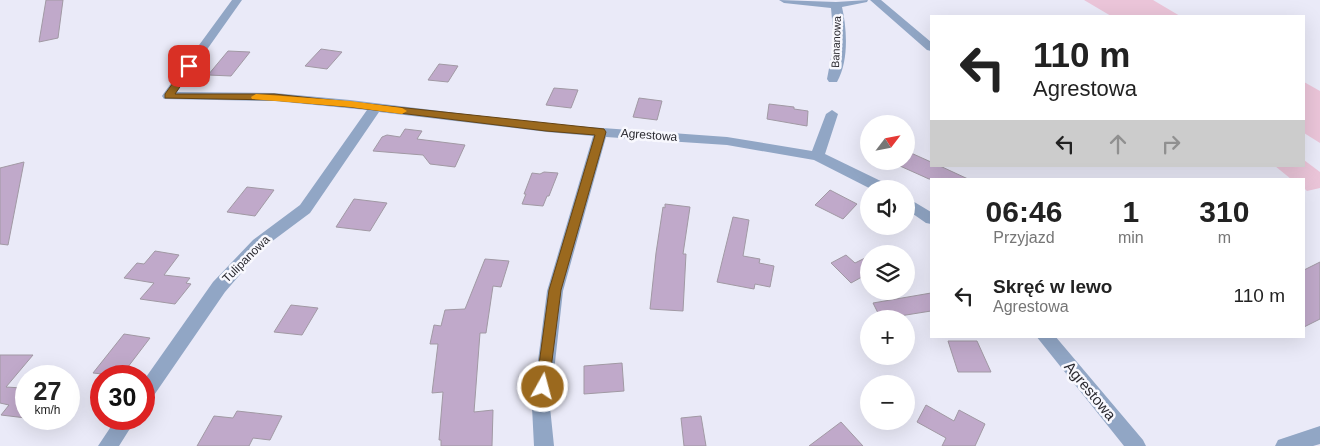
<!DOCTYPE html>
<html lang="pl">
<head>
<meta charset="utf-8">
<style>
	:root { --surface:#fff; --page:#f2f2f2; --text:#222; --muted:#767676 }
	body { margin:0; font-family:Arial,sans-serif; background:var(--page); color:var(--text); height:100vh; display:flex; flex-direction:column; font-size:19px; white-space:nowrap }
	* { box-sizing:border-box; margin:0 }
	p { font-size:16px; color:var(--muted) }
	.icon { flex:none; width:28px; height:28px; fill:none; stroke:currentColor; stroke-width:2; stroke-linecap:round; stroke-linejoin:round }
	.map { position:relative; flex:1; overflow:hidden }
	.side { position:absolute; left:930px; top:178px; width:375px; height:160px; display:flex; flex-direction:column; background:var(--surface); border-radius:0px; box-shadow:0 5px 20px #0002 }
	.side>* { flex:none }
	.hud { position:absolute; left:930px; top:15px; width:375px; height:152px; border-radius:0px; box-shadow:0 5px 20px #0002; background:#fff; color:var(--text); overflow:hidden }
	.needle { width:32px; rotate:58deg }
	.tools { position:absolute; left:860px; top:115px; display:grid; gap:10px }
	.tools a { display:grid; place-items:center; width:55px; height:55px; border-radius:50%; background:var(--surface); box-shadow:0 5px 20px #0002; font-size:25px }
	.speed { position:absolute; left:15px; top:365px; display:flex; gap:10px; font-size:25px; font-weight:700; text-align:center }
	.speed>* { display:grid; place-content:center; width:65px; height:65px; border-radius:50%; background:var(--surface); box-shadow:0 5px 20px #0002; line-height:1 }
	.speed small { font-size:12px; font-weight:400 }
	.speed .limit { border:8px solid #d22; background:#fff; color:#111 }
	.pin { position:absolute; display:grid; place-items:center; width:42px; height:42px; color:#fff; margin:-21px; border-radius:10px; box-shadow:0 2px 8px #0006 }
	.me { position:absolute; width:55px; margin:-28px; rotate:7deg; stroke-linejoin:round; filter:drop-shadow(0 0 4px #0008) }
	.turn { display:flex; align-items:center; gap:18px; height:105px; padding:0 20px; font-size:22px }
	.turn .icon { width:65px; height:65px; stroke-width:2.5 }
	.turn b { display:block; font-size:35px; line-height:42px }
	.lanes { display:flex; align-items:center; height:48px; padding:0 20px; background:#0003; justify-content:center; gap:25px; direction:ltr }
	.lanes .off { opacity:.35 }
	.eta { display:flex; justify-content:space-evenly; align-items:center; height:85px; text-align:center }
	.eta b { font-size:30px; font-weight:600; line-height:35px }
	ul { padding:0; list-style:none }
	li { display:flex; align-items:center; gap:15px; height:65px; padding:0 20px }
	li div { flex:1 }
	li b { display:block; font-size:19px }
	li em { font-style:normal }
	.map>svg:first-child { display:block }
</style>
</head>
<body>
<div class="map">
<svg width="1320" height="446" viewBox="0 0 1320 446">
	<rect width="100%" height="100%" fill="#eaeaf8"/>
	<!-- green -->
	<path fill="#ebc5d9" d="M1084 0H1153L1180 16H1111Z
		M1304 82 1320 91V143L1304 133Z
		M1304 160 1320 172V188L1307 191 1304 188V179H1291L1275 166H1304Z"/>
	<!-- building -->
	<path fill="#c0a9ca" stroke="#a199a4" d="M46 0H63L58 38 39 42Z
		M321 49 342 52 327 69 305 66Z
		M228 51 250 52 231 76 208 75Z
		M439 64 458 66 448 82 428 80Z
		M554 88 578 90 571 108 546 105Z
		M639 98 662 101 657 120 633 117Z
		M769 104 794 107V109L808 111 807 126 767 119Z
		M405 129 422 131 417 139 465 145 455 167 430 164 423 155 373 151 382 137 387 135 400 137Z
		M911 153 931 162V166H940L968 179H929L900 166 906 161Z
		M24 162 8 245 0 244V168Z
		M544 172 558 173 549 196H547L543 206 522 204 526 194H524L532 173 540 174Z
		M247 187 274 190 255 216 227 212Z
		M830 190 857 204 843 219 815 205Z
		M354 199 387 203 370 231 336 227Z
		M665 204 690 207 683 254H686L683 311 650 309 656 253 663 207 665 208Z
		M733 217 749 220 743 256 760 259 759 263 774 266 770 287 755 284 754 289 717 282Z
		M155 251 179 255 164 275 190 278 186 283 191 284 175 304 140 299 154 283 124 278 137 263 144 264Z
		M846 255 855 263 869 256V273L851 283 831 263Z
		M485 259 509 261 501 287 493 286 486 333H480L474 412 493 410 492 446H441V440H439L443 392 432 393 438 344H430L434 325 441 326 445 310 465 309Z
		M1320 262V319L1304 327V270Z
		M931 293V311L881 319 873 303Z
		M291 305 318 308 302 335 274 332Z
		M124 334 150 338 121 376 93 373Z
		M948 341H977L991 372H958Z
		M0 355H33L6 387 22 388 26 383V418L1 415 9 405 0 403Z
		M622 363 624 391 584 394V366Z
		M926 405 954 421 959 410 985 424 975 446H942L946 438 917 422Z
		M237 411 282 416 270 440 253 438 249 446H197L214 416 233 418Z
		M701 416 706 446H684L681 418Z
		M841 422 863 446H809Z"/>
	<g fill="none" stroke-linecap="round" stroke-linejoin="round">
		<!-- minor -->
		<path fill="#91a6c5" fill-rule="evenodd" d="M232 0H242L177 92 274 93 350 100 547 124 727 137 812 151 826 114 832 110 838 114 825 154 889 185 891 189H871L814 160 727 145 606 137 563 291 550 407 554 446H534L532 407 547 291 593 136 547 132 379 112 310 213 263 248 225 292 150 401 144 403V380L213 282 253 240 300 205 367 110 274 101 164 99 162 96 164 93Z
			M779 0 836 2 868 0 867 2 842 7C847 29 849 61 837 82H829L827 79 834 42 831 8 784 3Z
			M870 0H881L931 42V51L927 50Z
			M906 197 931 212V224L926 223 906 209Z
			M1036 336H1055L1143 440 1146 446H1124Z
			M116 419H136L119 446H98Z
			M1320 426V444L1313 446H1275L1278 440Z"/>
	</g>
	<!-- route -->
	<path fill="#9b691e" stroke="#654414" d="M189 64 194 66 175 94H274L604 129 606 132 561 290 548 392 543 393 539 392 536 387 549 290 595 135 546 131 350 107 274 100 165 98V94L186 65Z"/>
	<!-- slow -->
	<path fill="#f59e0b" d="M256 94 350 101 402 108 407 111 402 114 350 107 252 99 251 97Z"/>
	<g text-anchor="middle" stroke-width="5" stroke-linejoin="round" paint-order="stroke">
		<!-- far-street labels -->
		<g font-size="11" fill="#2a292f" stroke="#f8f8fe">
			<text transform="translate(836 42) rotate(-88)" y="4">Bananowa</text>
		</g>
		<!-- street labels -->
		<g font-size="12" fill="#2a292f" stroke="#f8f8fe">
			<text transform="translate(649 135) rotate(4)" y="4">Agrestowa</text>
			<text transform="translate(246 259) rotate(-45)" y="4">Tulipanowa</text>
		</g>
		<!-- near-street labels -->
		<g font-size="15" fill="#2a292f" stroke="#f8f8fe">
			<text transform="translate(1090 391) rotate(50)" y="5">Agrestowa</text>
		</g>
	</g>
</svg>
<div class="tools">
<a><svg class="needle" viewBox="-14 -14 28 28"><path d="M0-13l5 13h-10z" fill="#e53935"/><path d="M0 13l5-13h-10z" fill="#767676"/></svg></a>
<a><svg class="icon" aria-label="sound" viewBox="0 0 24 24"><path d="M4 9h4l5-4v14l-5-4H4zM17 9q2 3 0 6"/></svg></a>
<a><svg class="icon" aria-label="layers" viewBox="0 0 24 24"><path d="M12 4l9 5-9 5-9-5zM3 14l9 5 9-5"/></svg></a>
<a>+</a>
<a>−</a>
</div>
<div class="speed"><div>27<small>km/h</small></div><div class="limit">30</div></div>
<div class="pin" style="left:189px;top:66px;background:#d93025"><svg class="icon" aria-label="arrive" viewBox="0 0 24 24"><path d="M6 21V4h12l-3 4 3 4H6"/></svg></div>
<svg class="me" style="left:543px;top:387px" viewBox="-20 -20 40 40"><circle r="17" fill="#9b691e" stroke="#fff" stroke-width="3"/><path d="M0-11L8 9 0 5-8 9z" fill="#fff"/></svg>
<div class="hud">
<div class="turn"><svg class="icon" aria-label="left" viewBox="0 0 24 24"><path d="M17 20v-9H6M10 6l-5 5 5 5"/></svg><div><b>110 m</b>Agrestowa</div></div>
<div class="lanes"><svg class="icon" aria-label="left" viewBox="0 0 24 24"><path d="M17 20v-9H6M10 6l-5 5 5 5"/></svg><svg class="icon off" aria-label="ahead" viewBox="0 0 24 24"><path d="M12 20V5M6 11l6-6 6 6"/></svg><svg class="icon off" aria-label="right" viewBox="0 0 24 24"><path d="M7 20v-9h11M14 6l5 5-5 5"/></svg></div>
</div>
<section class="side">
<div class="eta">
<div><b>06:46</b><p>Przyjazd</p></div>
<div><b>1</b><p>min</p></div>
<div><b>310</b><p>m</p></div>
</div>
<ul>
<li><svg class="icon" aria-label="left" viewBox="0 0 24 24"><path d="M17 20v-9H6M10 6l-5 5 5 5"/></svg><div><b>Skręć w lewo</b><p>Agrestowa</p></div><em>110 m</em></li>
</ul>
</section>
</div>
</body>
</html>
